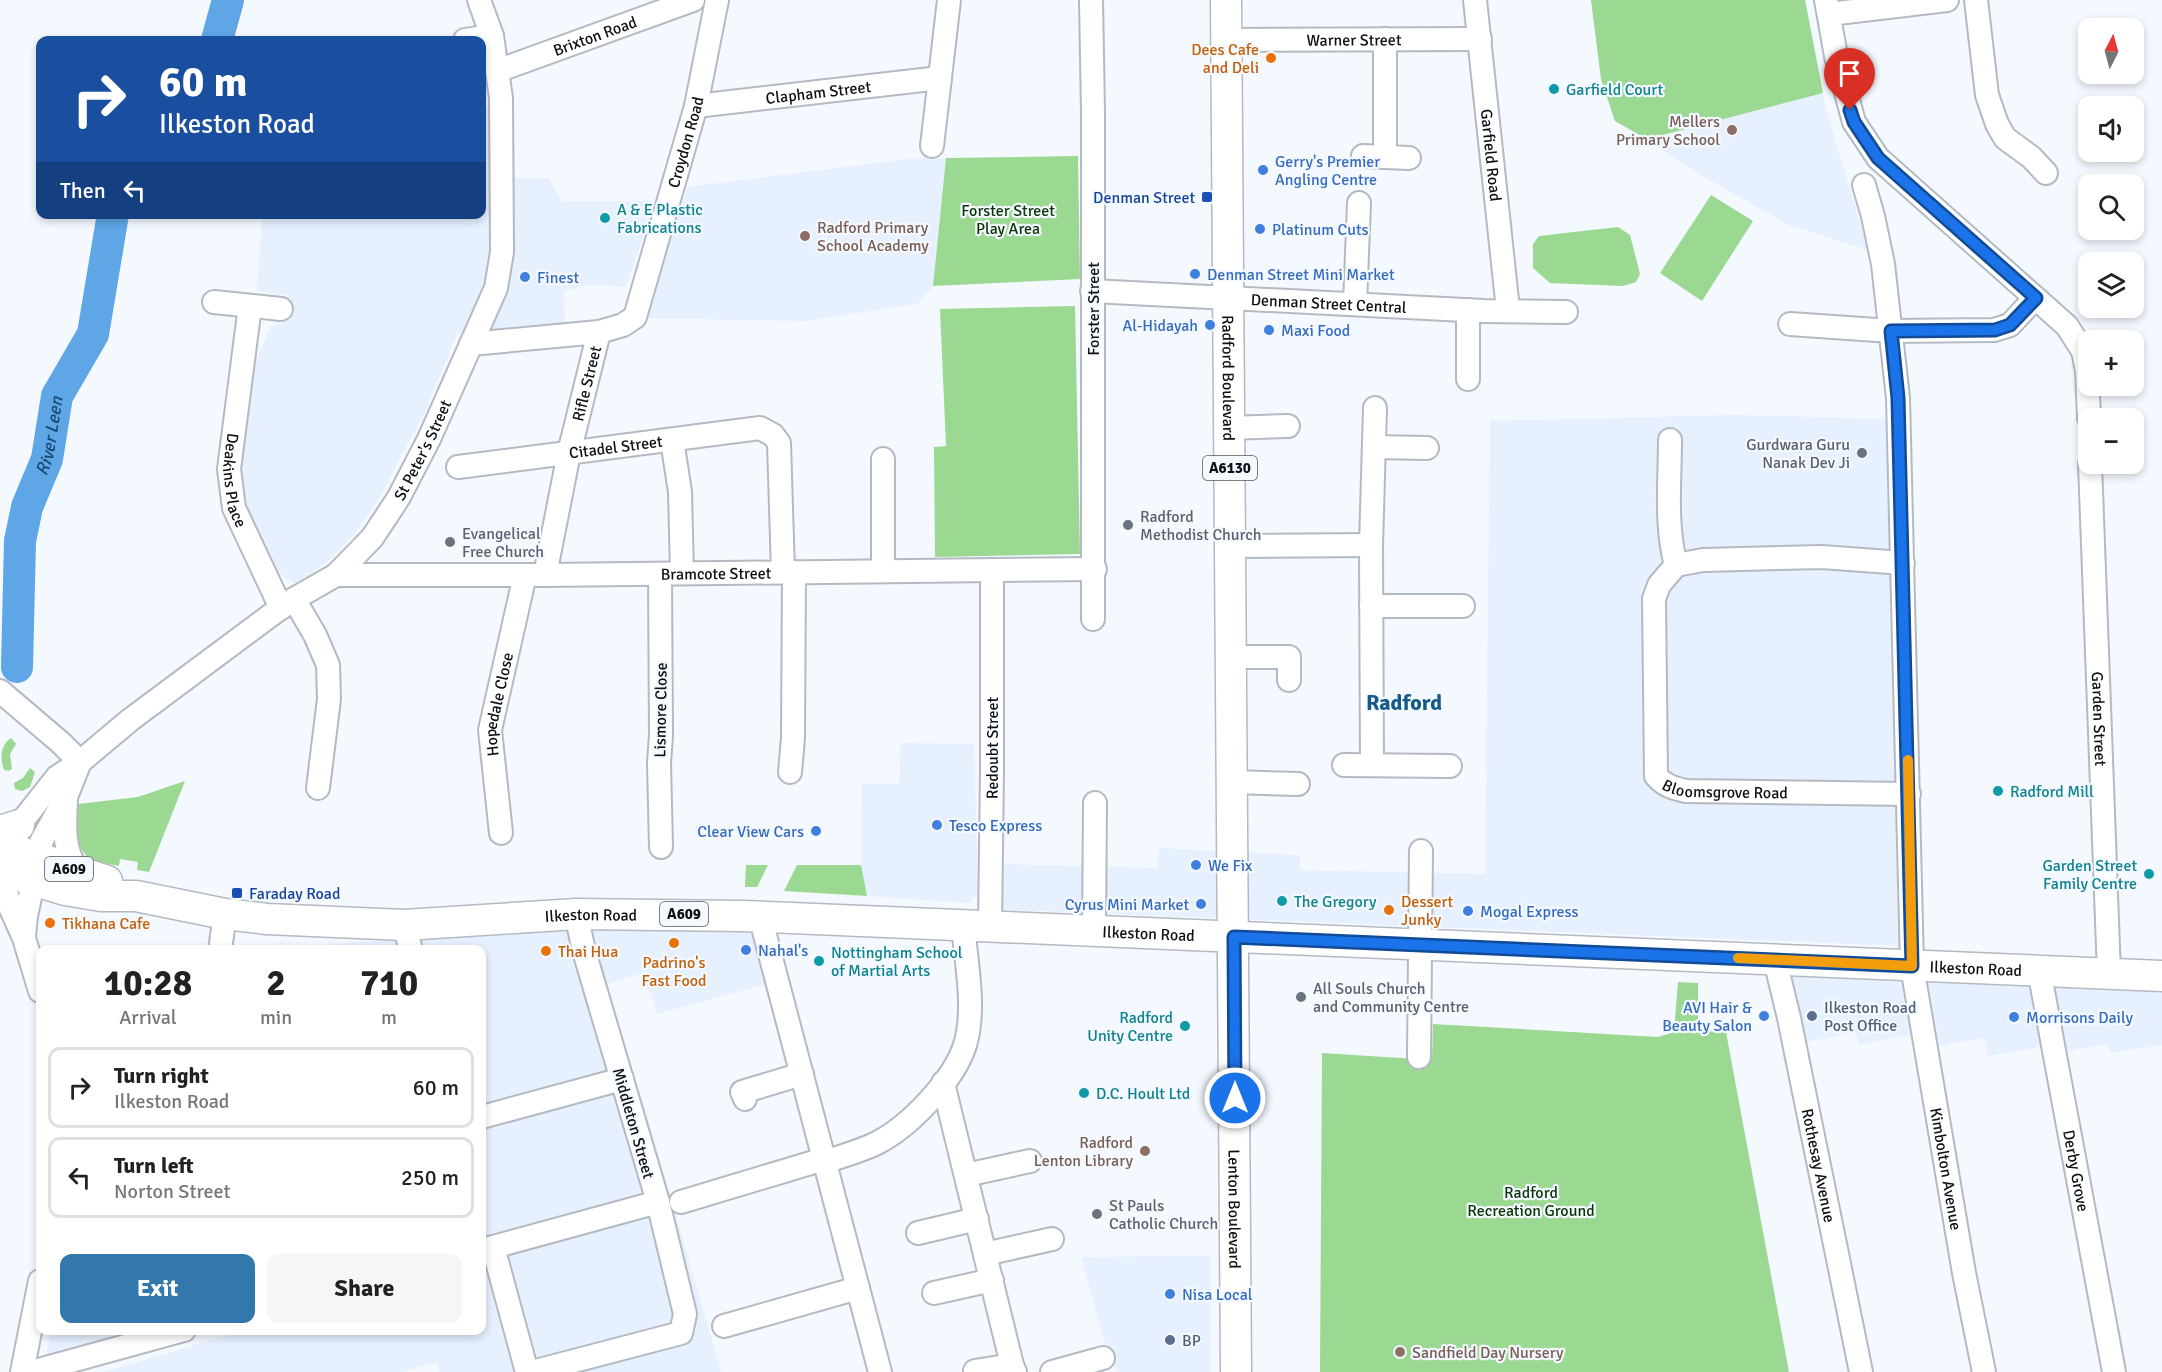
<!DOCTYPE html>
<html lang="en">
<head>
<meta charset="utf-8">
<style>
	:root { --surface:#fff; --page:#f6f6f6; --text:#222; --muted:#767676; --line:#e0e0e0; --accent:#3278ad }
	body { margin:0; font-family:Signika,sans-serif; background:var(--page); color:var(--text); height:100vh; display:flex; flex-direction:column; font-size:22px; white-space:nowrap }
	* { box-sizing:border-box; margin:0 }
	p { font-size:20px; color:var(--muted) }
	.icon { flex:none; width:33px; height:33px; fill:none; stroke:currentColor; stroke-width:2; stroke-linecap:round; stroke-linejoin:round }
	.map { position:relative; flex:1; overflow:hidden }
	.panel { position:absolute; left:36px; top:945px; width:450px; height:390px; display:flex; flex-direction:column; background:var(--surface); border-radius:12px; box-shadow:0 3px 9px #0003 }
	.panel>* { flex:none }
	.banner { position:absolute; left:36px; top:36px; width:450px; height:183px; border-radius:12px; box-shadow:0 3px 9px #0003; background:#1a4fa0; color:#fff; overflow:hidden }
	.needle { width:39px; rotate:6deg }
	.controls { position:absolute; left:2078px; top:18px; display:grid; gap:12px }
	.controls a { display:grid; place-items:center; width:66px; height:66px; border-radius:12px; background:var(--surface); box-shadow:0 3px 9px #0003; font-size:30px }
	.pin { position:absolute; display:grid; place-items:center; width:51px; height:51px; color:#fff; margin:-62px -26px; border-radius:50% 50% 50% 0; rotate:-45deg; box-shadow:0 0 6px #0007 }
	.pin .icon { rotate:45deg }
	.me { position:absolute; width:66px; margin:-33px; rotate:0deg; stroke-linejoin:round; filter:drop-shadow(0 0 4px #0008) }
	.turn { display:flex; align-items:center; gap:21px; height:126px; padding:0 24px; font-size:27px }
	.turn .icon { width:78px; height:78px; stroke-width:2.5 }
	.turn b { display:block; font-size:42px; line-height:51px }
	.then { display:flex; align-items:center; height:57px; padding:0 24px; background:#0003; gap:12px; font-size:22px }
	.eta { display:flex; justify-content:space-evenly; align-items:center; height:102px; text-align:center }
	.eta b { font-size:36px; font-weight:700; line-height:42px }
	.action { display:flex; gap:12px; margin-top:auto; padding:12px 24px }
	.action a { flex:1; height:69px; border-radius:12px; background:var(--accent); color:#fff; font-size:24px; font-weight:700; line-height:69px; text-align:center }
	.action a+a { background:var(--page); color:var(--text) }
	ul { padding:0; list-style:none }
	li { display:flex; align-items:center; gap:18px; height:81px; margin:0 12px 9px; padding:0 12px; border:3px solid var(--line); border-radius:12px }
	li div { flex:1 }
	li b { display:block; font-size:22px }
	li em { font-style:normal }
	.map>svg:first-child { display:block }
</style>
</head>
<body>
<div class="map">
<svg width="2162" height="1372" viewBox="0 0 2162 1372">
	<rect width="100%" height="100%" fill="#f4f8ff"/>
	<!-- built -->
	<path fill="#e6f0ff" d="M1591 0H1805L1824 102 1868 250 1789 225 1711 181 1615 121 1601 79Z
		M490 106 494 178H549L562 201H651L643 237 626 287 589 285 564 291 565 332 491 340 457 334 426 409 380 497 355 534 326 563 295 583 284 577 274 566 250 520 243 495 240 466 254 366 271 326 283 324 287 295 257 291 262 215 482 214V108Z
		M916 158H946L933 286 919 303 808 321 643 318 688 187Z
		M1734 415 1893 419 1906 946 994 909 995 864 1158 868 1159 848 1300 855V870L1485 874 1490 421Z
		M901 743 974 744 978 894 968 903 867 896 861 865 862 784H899Z
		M618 923 755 929 769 983 657 1014 651 994 640 974 604 985 643 1101 721 1372H440L437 1362 401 1372H103L243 1331 482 1330V950H325L324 945Z
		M1789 975 2162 986V1045L2110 1053 2108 1044 2063 1052 2062 1043 1988 1056 1985 1038 1939 1046 1936 1029 1859 1045 1856 1032 1801 1043Z
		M1210 1256 1211 1372H1117L1106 1347 1081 1257Z
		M51 1331H142L46 1356Z"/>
	<!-- green -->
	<path fill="#9bd892" d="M1591 0H1805L1823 93 1647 139 1615 121 1601 79Z
		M1078 156 1080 279 933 286 946 158Z
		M1711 195 1753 221 1702 301 1660 273Z
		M1618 227 1630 235 1640 274 1636 282 1623 286 1550 283 1533 268V244L1539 236Z
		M1075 306 1080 554 935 557 934 447 946 446 940 309Z
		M11 738 16 744 10 754 12 769 9 771 4 770C0 760 0 745 11 738Z
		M30 768 35 772 30 787 22 791 15 789 14 783 23 778Z
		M185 781 149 872 137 870 138 862 120 859 119 866C111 864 102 864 95 861 74 853 74 823 78 804L138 797Z
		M746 865H768L757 887H745Z
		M797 865H861L867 896 784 891Z
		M1678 982 1698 983V1031L1726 1032 1789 1372H1320L1322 1053 1432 1060 1433 1024 1658 1037 1674 1032Z"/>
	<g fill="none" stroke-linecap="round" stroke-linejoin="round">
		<!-- river -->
		<g stroke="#5ea6e6" stroke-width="32">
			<path d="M217 40 228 0"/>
			<path id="s1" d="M17 667 20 541 27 507 47 459 57 396 93 334 113 214"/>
		</g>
		<!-- minor casing -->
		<g stroke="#b4bac2" stroke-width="26">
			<g id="minor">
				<path d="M1091 0 1093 112V619"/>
				<path id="s2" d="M1475 0 1508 310"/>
				<path d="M1826 0 1836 56 1854 122 1878 158 2067 326 2083 351 2087 371 2089 418"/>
				<path d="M1976 0 1987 95 1997 124 2005 138 2031 157 2046 173"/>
				<path d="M1829 14 1947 0"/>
				<path d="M465 40 492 36"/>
				<path id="s3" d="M1226 40 1480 39"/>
				<path id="s4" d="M497 71 693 0"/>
				<path id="s5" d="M696 106 940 78"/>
				<path d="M932 146 949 0"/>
				<path d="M1363 156 1409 158"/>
				<path d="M1385 157V39"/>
				<path id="s6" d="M1864 185 1873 216 1883 264 1898 398 1912 966 1964 1273 1984 1372"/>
				<path id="s7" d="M1092 291 1484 311 1566 312"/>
				<path d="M214 302 281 309"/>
				<path d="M1355 304 1359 203"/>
				<path id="s8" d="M250 306 229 469 234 508 281 608"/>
				<path d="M1468 310V379"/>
				<path d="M1790 324 1891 331 1994 330 2010 325 2035 298"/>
				<path id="s9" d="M471 344 599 332 623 325 635 317 696 106 717 0"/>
				<path d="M1229 428 1288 426"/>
				<path d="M672 440 680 492 682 573"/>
				<path d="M1670 440C1670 481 1665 525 1676 565"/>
				<path d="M1375 447 1427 448"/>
				<path id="s10" d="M2090 464 2109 974"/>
				<path id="s11" d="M458 467 760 428 773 435 779 443 783 572"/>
				<path d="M1230 546 1371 545"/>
				<path id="s12" d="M1903 563 1822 557 1703 560 1676 565 1659 585 1654 599 1656 776C1665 786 1673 788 1686 791L1909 794"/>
				<path d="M883 571V459"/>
				<path d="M660 574 661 735 659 763 661 847"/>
				<path id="s13" d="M336 575H545L1095 569"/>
				<path id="s14" d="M545 575 569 453 599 332"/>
				<path d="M294 599 315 635 328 665 329 699 318 788"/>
				<path d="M1371 606H1463"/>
				<path d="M1232 657H1289V680"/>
				<path d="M0 691 61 743 80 762"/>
				<path d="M1344 765 1450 766"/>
				<path d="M1372 765 1371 545 1375 408"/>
				<path d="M790 772 793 738 794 572"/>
				<path d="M1233 782 1298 784"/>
				<path d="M66 799C65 827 62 847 78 872"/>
				<path id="s15" d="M501 833 490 730 525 575"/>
				<path d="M760 916 880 1372"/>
				<path d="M404 925 411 950"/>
				<path id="s16" d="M990 926 992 770V570"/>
				<path d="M1094 930 1095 803"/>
				<path d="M24 936 26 916 42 840 66 797 80 762"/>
				<path d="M220 950 225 914"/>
				<path id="s17" d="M1775 960 1789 1018 1861 1372"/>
				<path id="s18" d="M2039 970 2114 1372"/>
				<path id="s19" d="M40 991 24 938 11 909 3 881 10 850 19 825 57 777 80 762 130 720 275 612 294 599 336 575 372 538 386 517 399 497 429 439 496 288 502 252 501 98 492 36 479 0"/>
				<path d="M1419 1057 1421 851"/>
				<path d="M943 1083 1012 1365"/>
				<path d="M745 1099 742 1092 802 1074"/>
				<path d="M482 1117 622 1079"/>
				<path d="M825 1162C842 1156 861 1151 877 1143 910 1126 954 1080 965 1045 976 1009 966 962 963 925"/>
				<path d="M966 1175 1030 1161"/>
				<path d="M681 1202 824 1159"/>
				<path d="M918 1233 977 1219"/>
				<path d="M493 1247 527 1372"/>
				<path d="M482 1250 658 1202"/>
				<path d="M985 1254 1052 1239"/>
				<path d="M934 1293 992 1280"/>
				<path d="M724 1326 858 1288"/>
				<path d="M975 1371 1012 1365 1015 1372"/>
				<path d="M22 1372 40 1281"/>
				<path d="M31 1372 184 1330"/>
				<path d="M532 1372 681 1333 685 1314 658 1202 584 951 576 914"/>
				<path d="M1052 1372 1103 1358"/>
			</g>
		</g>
		<!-- major casing -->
		<g stroke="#b4bac2" stroke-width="33">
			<g id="major">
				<path id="s20" d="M1226 0 1236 1372"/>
				<path d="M0 831 19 825"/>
				<path d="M0 845 107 881"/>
				<path id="s21" d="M0 870 65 890 101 896H136L225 914 267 919 404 925 576 914 743 916 2162 976"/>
			</g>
		</g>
		<!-- minor -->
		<use href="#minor" stroke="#fff" stroke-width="22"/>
		<!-- major -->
		<use href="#major" stroke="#fff" stroke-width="30"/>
	</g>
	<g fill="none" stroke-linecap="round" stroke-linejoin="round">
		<!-- route casing -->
		<g stroke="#114b97" stroke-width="15">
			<path id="route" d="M1235 1098 1234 937 1912 966 1898 398 1891 331 1995 330 2010 325 2036 298 1878 158 1854 122 1850 110"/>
		</g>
		<!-- route -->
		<use href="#route" stroke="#1a73e8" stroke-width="10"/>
		<!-- slow -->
		<path stroke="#f59e0b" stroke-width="10" d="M1738 958 1912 966 1908 760"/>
	</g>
	<!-- markers -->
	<g fill="#e8710a" stroke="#f4f8ff" stroke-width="2">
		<circle cx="1271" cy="58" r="6"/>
		<circle cx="1389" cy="910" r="6"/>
		<circle cx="50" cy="923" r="6"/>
		<circle cx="674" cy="943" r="6"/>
		<circle cx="546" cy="951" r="6"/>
	</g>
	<g fill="#0f9aa8" stroke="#f4f8ff" stroke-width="2">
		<circle cx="1554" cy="89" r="6"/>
		<circle cx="605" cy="218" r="6"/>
		<circle cx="1998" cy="791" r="6"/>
		<circle cx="2149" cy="874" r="6"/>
		<circle cx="1282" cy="901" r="6"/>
		<circle cx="819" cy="961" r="6"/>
		<circle cx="1185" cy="1026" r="6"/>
		<circle cx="1084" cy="1093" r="6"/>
	</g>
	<g fill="#8d6e63" stroke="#f4f8ff" stroke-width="2">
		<circle cx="1732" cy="130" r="6"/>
		<circle cx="805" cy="236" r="6"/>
		<circle cx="1145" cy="1151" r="6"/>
		<circle cx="1400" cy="1352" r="6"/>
	</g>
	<g fill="#3f7fe0" stroke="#f4f8ff" stroke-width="2">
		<circle cx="1263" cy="170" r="6"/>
		<circle cx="1260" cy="229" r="6"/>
		<circle cx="1195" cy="274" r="6"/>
		<circle cx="525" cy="277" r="6"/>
		<circle cx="1210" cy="325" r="6"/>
		<circle cx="1269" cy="330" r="6"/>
		<circle cx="937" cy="825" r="6"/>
		<circle cx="816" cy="831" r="6"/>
		<circle cx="1196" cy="865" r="6"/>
		<circle cx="1201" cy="904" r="6"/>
		<circle cx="1468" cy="911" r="6"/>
		<circle cx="746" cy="950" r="6"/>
		<circle cx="1764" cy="1016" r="6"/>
		<circle cx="2014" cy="1017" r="6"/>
		<circle cx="1170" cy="1294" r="6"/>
	</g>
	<g fill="#1a4fb4" stroke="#f4f8ff" stroke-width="2">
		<rect x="1201" y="191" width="12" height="12" rx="3"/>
		<rect x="231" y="887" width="12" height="12" rx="3"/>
	</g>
	<g fill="#6b7280" stroke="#f4f8ff" stroke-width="2">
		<circle cx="1862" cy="453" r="6"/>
		<circle cx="1128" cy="525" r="6"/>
		<circle cx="450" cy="542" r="6"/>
		<circle cx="1301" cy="997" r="6"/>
		<circle cx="1097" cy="1214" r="6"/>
	</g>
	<g fill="#5c6f8a" stroke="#f4f8ff" stroke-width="2">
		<circle cx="1812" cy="1016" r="6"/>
		<circle cx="1170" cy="1340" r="6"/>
	</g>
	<g text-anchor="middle" stroke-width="4.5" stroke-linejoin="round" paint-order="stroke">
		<!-- shield labels -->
		<g fill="#f4f8ff" stroke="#53565a" stroke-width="1.5">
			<rect x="1203" y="456" width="54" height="24" rx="4.5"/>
			<rect x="45" y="857" width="48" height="24" rx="4.5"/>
			<rect x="660" y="902" width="48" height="24" rx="4.5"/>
		</g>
		<g font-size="15" font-weight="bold" fill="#0e1013">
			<text x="1230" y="473">A6130</text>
			<text x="69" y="874">A609</text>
			<text x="684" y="919">A609</text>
		</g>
		<!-- street labels -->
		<g font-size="16" fill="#0e1013" stroke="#f4f8ff">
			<text dy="6" stroke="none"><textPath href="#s4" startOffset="104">Brixton Road</textPath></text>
			<text dy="6" stroke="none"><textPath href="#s3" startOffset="128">Warner Street</textPath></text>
			<text dy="6" stroke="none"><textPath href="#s5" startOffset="123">Clapham Street</textPath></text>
			<text dy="6" stroke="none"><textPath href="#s9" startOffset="350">Croydon Road</textPath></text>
			<text dy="6" stroke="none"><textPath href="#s2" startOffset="156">Garfield Road</textPath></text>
			<text dy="6" stroke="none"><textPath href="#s7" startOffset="237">Denman Street Central</textPath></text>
			<text transform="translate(1093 309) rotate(-90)" y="6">Forster Street</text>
			<text dy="6" stroke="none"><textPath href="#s20" startOffset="378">Radford Boulevard</textPath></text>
			<text dy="6" stroke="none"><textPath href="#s14" startOffset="196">Rifle Street</textPath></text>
			<text dy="6" stroke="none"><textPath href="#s11" startOffset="159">Citadel Street</textPath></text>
			<text dy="6" stroke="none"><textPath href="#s19" startOffset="734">St Peter's Street</textPath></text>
			<text dy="6" stroke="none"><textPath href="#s8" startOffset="176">Deakins Place</textPath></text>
			<text dy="6" stroke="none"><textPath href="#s13" startOffset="380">Bramcote Street</textPath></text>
			<text dy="6" stroke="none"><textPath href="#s15" startOffset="130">Hopedale Close</textPath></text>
			<text transform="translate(660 710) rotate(-89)" y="6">Lismore Close</text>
			<text dy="6" stroke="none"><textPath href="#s10" startOffset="255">Garden Street</textPath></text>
			<text dy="6" stroke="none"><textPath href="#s16" startOffset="178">Redoubt Street</textPath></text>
			<text dy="6" stroke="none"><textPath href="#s12" startOffset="519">Bloomsgrove Road</textPath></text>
			<text dy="6" stroke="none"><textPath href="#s21" startOffset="597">Ilkeston Road</textPath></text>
			<text dy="6" stroke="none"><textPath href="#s21" startOffset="1155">Ilkeston Road</textPath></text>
			<text dy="6" stroke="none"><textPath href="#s21" startOffset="1983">Ilkeston Road</textPath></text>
			<text transform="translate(634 1123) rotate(74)" y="6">Middleton Street</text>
			<text dy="6" stroke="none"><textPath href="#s17" startOffset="210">Rothesay Avenue</textPath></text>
			<text dy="6" stroke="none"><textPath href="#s6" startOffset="990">Kimbolton Avenue</textPath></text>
			<text dy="6" stroke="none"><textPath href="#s18" startOffset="204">Derby Grove</textPath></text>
			<text dy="6" stroke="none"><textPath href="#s20" startOffset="1209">Lenton Boulevard</textPath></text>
		</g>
		<!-- food labels -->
		<g font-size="16" fill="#c56008" stroke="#f4f8ff" text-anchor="start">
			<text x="1259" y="55" text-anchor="end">Dees Cafe<tspan x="1259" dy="18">and Deli</tspan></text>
			<text x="1401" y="907">Dessert<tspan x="1401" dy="18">Junky</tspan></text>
			<text x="62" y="929">Tikhana Cafe</text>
			<text x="558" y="957">Thai Hua</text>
			<text x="674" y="968" text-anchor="middle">Padrino's<tspan x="674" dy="18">Fast Food</tspan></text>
		</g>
		<!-- culture labels -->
		<g font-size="16" fill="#0d838f" stroke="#f4f8ff" text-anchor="start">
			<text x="1566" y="95">Garfield Court</text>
			<text x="617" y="215">A &amp; E Plastic<tspan x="617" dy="18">Fabrications</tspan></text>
			<text x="2010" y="797">Radford Mill</text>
			<text x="2137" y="871" text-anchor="end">Garden Street<tspan x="2137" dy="18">Family Centre</tspan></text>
			<text x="1294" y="907">The Gregory</text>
			<text x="831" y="958">Nottingham School<tspan x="831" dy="18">of Martial Arts</tspan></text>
			<text x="1173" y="1023" text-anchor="end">Radford<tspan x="1173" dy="18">Unity Centre</tspan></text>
			<text x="1096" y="1099">D.C. Hoult Ltd</text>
		</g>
		<!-- education labels -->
		<g font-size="16" fill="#785e54" stroke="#f4f8ff" text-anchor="end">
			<text x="1720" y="127">Mellers<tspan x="1720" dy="18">Primary School</tspan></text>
			<text x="817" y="233" text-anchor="start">Radford Primary<tspan x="817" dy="18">School Academy</tspan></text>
			<text x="1133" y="1148">Radford<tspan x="1133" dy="18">Lenton Library</tspan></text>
			<text x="1412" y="1358" text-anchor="start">Sandfield Day Nursery</text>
		</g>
		<!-- shop labels -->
		<g font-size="16" fill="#366cbe" stroke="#f4f8ff" text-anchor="start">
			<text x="1275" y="167">Gerry's Premier<tspan x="1275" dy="18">Angling Centre</tspan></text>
			<text x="1272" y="235">Platinum Cuts</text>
			<text x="1207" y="280">Denman Street Mini Market</text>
			<text x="537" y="283">Finest</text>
			<text x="1198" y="331" text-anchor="end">Al-Hidayah</text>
			<text x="1281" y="336">Maxi Food</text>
			<text x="949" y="831">Tesco Express</text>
			<text x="804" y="837" text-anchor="end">Clear View Cars</text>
			<text x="1208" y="871">We Fix</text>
			<text x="1189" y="910" text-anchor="end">Cyrus Mini Market</text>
			<text x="1480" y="917">Mogal Express</text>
			<text x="758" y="956">Nahal's</text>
			<text x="1752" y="1013" text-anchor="end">AVI Hair &amp;<tspan x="1752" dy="18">Beauty Salon</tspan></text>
			<text x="2026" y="1023">Morrisons Daily</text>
			<text x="1182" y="1300">Nisa Local</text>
		</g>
		<!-- transit labels -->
		<g font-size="16" fill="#164399" stroke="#f4f8ff" text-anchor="end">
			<text x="1195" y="203">Denman Street</text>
			<text x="249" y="899" text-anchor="start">Faraday Road</text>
		</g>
		<!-- park labels -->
		<g font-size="16" fill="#0a3504" stroke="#f4f8ff">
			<text x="1008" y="216">Forster Street<tspan x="1008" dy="18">Play Area</tspan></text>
			<text x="1531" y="1198">Radford<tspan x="1531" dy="18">Recreation Ground</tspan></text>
		</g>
		<!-- worship labels -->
		<g font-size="16" fill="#5b616d" stroke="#f4f8ff" text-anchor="start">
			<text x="1850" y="450" text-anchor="end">Gurdwara Guru<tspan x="1850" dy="18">Nanak Dev Ji</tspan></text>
			<text x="1140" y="522">Radford<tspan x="1140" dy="18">Methodist Church</tspan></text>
			<text x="462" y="539">Evangelical<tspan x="462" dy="18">Free Church</tspan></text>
			<text x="1313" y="994">All Souls Church<tspan x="1313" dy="18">and Community Centre</tspan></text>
			<text x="1109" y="1211">St Pauls<tspan x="1109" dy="18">Catholic Church</tspan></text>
		</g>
		<!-- service labels -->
		<g font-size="16" fill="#4e5e75" stroke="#f4f8ff" text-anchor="start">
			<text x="1824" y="1013">Ilkeston Road<tspan x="1824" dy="18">Post Office</tspan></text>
			<text x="1182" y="1346">BP</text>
		</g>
		<!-- water labels -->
		<g font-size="18" font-style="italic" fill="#184b76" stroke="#f4f8ff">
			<text dy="6" stroke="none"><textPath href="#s1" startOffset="236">River Leen</textPath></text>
		</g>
		<!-- district labels -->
		<g font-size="22" font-weight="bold" fill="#155987" stroke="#f4f8ff">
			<text x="1404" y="710">Radford</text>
		</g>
	</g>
</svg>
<div class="controls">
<a><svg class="needle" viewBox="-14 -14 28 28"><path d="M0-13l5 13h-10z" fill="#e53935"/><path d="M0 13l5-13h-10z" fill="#767676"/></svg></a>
<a><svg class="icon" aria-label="sound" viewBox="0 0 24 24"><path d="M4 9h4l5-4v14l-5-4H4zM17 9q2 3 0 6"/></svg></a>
<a><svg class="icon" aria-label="search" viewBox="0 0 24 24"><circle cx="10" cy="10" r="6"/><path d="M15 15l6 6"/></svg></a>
<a><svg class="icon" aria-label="layers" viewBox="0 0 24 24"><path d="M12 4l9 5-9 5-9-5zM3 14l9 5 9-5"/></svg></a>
<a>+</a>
<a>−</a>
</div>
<div class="pin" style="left:1850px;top:110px;background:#d93025"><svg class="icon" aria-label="arrive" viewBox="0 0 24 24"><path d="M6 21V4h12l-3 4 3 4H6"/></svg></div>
<svg class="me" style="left:1235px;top:1098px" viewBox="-20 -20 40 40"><circle r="17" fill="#1a73e8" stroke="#fff" stroke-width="3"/><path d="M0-11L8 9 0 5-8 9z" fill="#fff"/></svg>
<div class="banner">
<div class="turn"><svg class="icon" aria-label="right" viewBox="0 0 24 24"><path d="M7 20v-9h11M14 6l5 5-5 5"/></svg><div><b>60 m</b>Ilkeston Road</div></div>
<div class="then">Then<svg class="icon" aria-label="left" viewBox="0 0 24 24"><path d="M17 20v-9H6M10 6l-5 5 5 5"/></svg></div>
</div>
<section class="panel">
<div class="eta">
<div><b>10:28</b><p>Arrival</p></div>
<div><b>2</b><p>min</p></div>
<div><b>710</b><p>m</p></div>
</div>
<ul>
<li><svg class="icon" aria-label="right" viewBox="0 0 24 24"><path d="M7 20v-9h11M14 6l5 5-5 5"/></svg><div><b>Turn right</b><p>Ilkeston Road</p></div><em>60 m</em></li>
<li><svg class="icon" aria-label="left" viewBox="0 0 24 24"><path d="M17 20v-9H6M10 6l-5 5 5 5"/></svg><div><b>Turn left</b><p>Norton Street</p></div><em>250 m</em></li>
</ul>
<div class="action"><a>Exit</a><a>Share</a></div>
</section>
</div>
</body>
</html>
